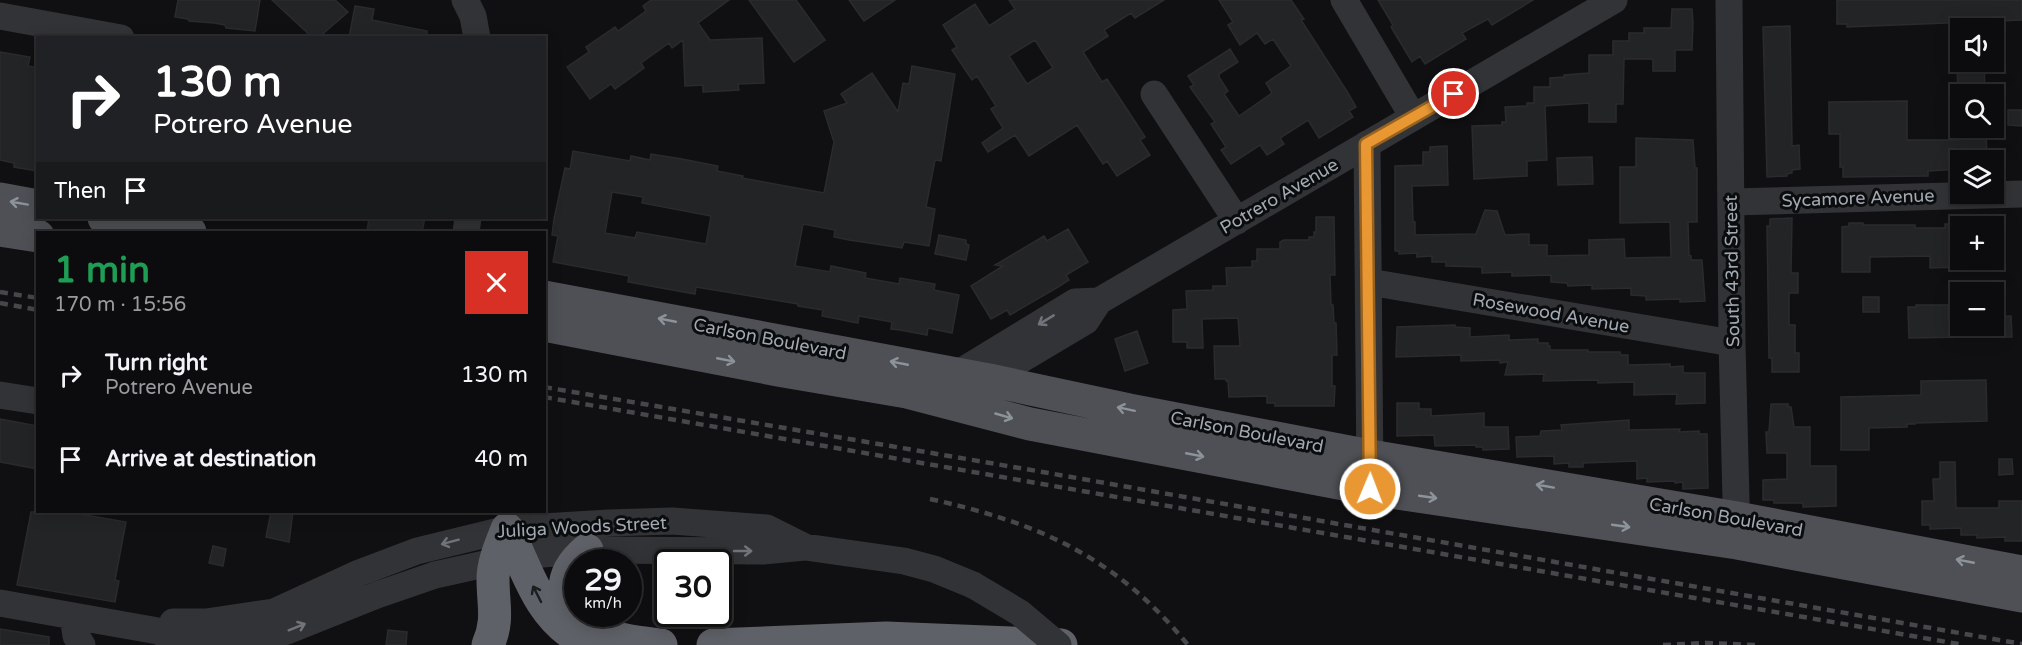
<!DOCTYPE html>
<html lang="en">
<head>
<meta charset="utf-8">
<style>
	:root { --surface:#0c0c0e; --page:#151517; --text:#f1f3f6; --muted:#9a9b9e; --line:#2c2c2e }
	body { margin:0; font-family:"Varela Round",sans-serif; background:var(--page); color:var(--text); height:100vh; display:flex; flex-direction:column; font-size:22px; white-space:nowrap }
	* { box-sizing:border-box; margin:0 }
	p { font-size:20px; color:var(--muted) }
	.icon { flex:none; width:33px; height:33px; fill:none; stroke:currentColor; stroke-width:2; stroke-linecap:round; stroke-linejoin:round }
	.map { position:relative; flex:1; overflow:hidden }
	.drawer { position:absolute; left:36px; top:231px; width:510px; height:282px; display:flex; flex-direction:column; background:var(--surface); border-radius:0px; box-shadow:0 3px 15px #0003,0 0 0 2px var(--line) }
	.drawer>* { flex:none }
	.banner { position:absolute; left:36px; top:36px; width:510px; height:183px; border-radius:0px; box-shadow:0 3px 15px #0003,0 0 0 2px var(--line); background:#202124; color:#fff; overflow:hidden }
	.tools { position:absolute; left:1950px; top:18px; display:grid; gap:12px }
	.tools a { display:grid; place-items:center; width:54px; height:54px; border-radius:0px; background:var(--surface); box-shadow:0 3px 15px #0003,0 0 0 2px var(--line); font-size:30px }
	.speed { position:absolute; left:564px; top:549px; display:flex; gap:12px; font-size:30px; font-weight:700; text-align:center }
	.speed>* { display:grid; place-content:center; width:78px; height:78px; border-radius:50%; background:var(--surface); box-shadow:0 3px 15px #0003,0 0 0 2px var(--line); line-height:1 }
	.speed small { font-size:15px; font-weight:400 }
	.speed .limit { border:3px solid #111; border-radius:9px; background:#fff; color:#111 }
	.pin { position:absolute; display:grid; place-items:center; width:51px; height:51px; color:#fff; margin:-26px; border:3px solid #fff; border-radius:50%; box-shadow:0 2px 6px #0007 }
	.me { position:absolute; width:66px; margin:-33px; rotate:1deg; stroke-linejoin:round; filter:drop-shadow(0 0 4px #0008) }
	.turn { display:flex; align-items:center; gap:21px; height:126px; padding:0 18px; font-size:27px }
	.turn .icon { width:78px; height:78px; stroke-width:2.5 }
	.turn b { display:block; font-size:42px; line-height:51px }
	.then { display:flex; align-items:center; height:57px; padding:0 18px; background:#0003; gap:12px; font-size:22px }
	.round { display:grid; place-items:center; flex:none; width:63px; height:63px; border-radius:0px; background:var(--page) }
	.summary { display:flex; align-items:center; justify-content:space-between; height:102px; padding:0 18px }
	h1 { font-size:36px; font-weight:700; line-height:45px; color:#1e9e55 }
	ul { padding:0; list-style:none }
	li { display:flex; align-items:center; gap:18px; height:84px; padding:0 18px }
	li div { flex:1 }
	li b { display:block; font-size:22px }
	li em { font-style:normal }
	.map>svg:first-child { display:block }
</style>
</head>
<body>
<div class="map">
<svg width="2022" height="645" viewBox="0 0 2022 645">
	<rect width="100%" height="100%" fill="#101012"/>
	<!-- building -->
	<path fill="#232426" stroke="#2a2b2e" stroke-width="1.5" fill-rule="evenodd" d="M178 0H260L255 31 226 28 225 25 214 23 189 21 188 19 175 17Z
		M272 0H335L348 12 318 38H313Z
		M651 0H729L698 23 710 40 762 38 764 83 738 84 739 90 722 91 703 92V85L685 86 683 40 672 48 669 43 641 63 644 68 615 89 611 84 590 99 567 67 589 52 586 47 615 27 618 31 646 11 643 6Z
		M749 0H796L825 40 794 62Z
		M849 0H895L864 21Z
		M1009 0H1164L1135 18 1131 13 1104 30 1108 36 1083 52 1102 82 1107 79 1134 120 1145 137 1140 140 1150 155 1117 176 1107 161 1103 164 1077 125 1029 156 1015 135 988 152 982 143 1003 128 991 109 996 106 977 76 972 80 952 50 957 47 943 25 975 4 989 26 1015 9ZM1035 40 1053 68 1027 84 1009 56Z
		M1219 0H1291L1304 19 1301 20 1348 93 1356 107 1349 111 1353 117 1319 138 1308 120 1280 138 1284 144 1267 155 1260 145 1231 164 1221 150 1226 147 1211 124 1215 122 1190 87 1194 85 1188 76 1230 49 1238 62 1219 74V77L1228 91 1224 94 1239 116 1272 93 1266 83 1291 66 1273 39 1265 44 1257 33 1240 45 1228 25 1233 22Z
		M1378 0H1533L1492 25 1488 19 1462 33 1466 39 1425 64 1420 56 1412 62 1391 27 1393 25Z
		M1837 0H2022V20L1847 27V24H1837Z
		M355 6 374 9 372 20 427 31V38H349Z
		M1672 9H1692L1693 23 1692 50H1675V71H1653V59H1624L1623 104H1616V122H1589V103L1545 106 1547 160 1527 161V176L1474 179 1472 126 1502 125V122H1506L1505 107 1527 106V103H1534V87H1550V78L1564 77V75L1589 73V55H1613V41H1629V33H1644V28H1671Z
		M1790 26 1792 146 1799 145 1800 169 1792 170V173L1787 174V176L1767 177 1763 27Z
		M0 52 30 57 28 66 38 68V171L14 167V163L0 160Z
		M1957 62H1984L1985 94H1958Z
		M912 66 955 74 941 161 935 160 926 207 935 209 929 246 904 242 902 248 849 240 834 237 835 230 803 224 795 266 830 272 831 266 866 273 865 278 899 284 900 278 935 284 934 290 959 295 952 333 928 328 927 335 900 330 891 329 892 322 859 316 858 323 822 316 823 310 798 306V304L696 287 695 294 628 282 629 276 553 262 558 236 552 235 554 219 565 168 570 169 573 151 630 161 631 156 650 160 651 154 682 159 718 166 717 171 743 176 742 178 824 193 834 142 824 111 847 103 841 94 872 73 898 112 903 83 909 84ZM612 192 643 197 642 203 711 216 706 244 637 232 635 238 605 233Z
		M1907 101V140H1959V128H1986L1987 160H1960V169L1928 171V176L1843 177V167H1840V134H1829V102Z
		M2008 110H2022V126L2008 125Z
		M1636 138 1693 140 1695 168H1697V222H1688L1689 255 1691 256V260H1702L1705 301 1680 302V299L1646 300V296L1631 295V288L1592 289V285L1568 286 1567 283 1551 282V275L1512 276V272L1482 273V267L1446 266V262H1432V256L1417 257V253L1399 254V251H1395V166L1423 165V152H1430V147L1447 146 1448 185 1412 186 1413 222H1415V235L1476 234 1485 210 1497 211 1505 235 1529 234V245H1547V256L1589 255V240L1624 239 1625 258 1671 257 1670 222 1620 223V167H1636Z
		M1592 157 1593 184 1558 185 1557 158Z
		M1316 217H1334L1335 275H1330L1331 305H1333L1334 323H1336L1337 355H1332V386H1335L1334 406H1275V403H1267V396L1229 397 1228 381H1226V379H1215L1214 346H1240L1238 318 1202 319 1203 348H1187V342H1173V310L1187 309 1186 291 1213 290V286H1227L1226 268 1252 267V261H1257V249H1280V242L1284 240H1309V237H1314V232H1316Z
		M369 218H425L422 232H367Z
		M1792 218 1791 273H1798V293H1789V325H1795V353H1799V372H1772V358H1769L1767 226H1770V219Z
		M1849 223H1863V225H1915V228H1945V224H1960V263L1957 264V267L1930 268V256L1870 257V272H1842V227L1849 226Z
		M1068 229 1088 262 1066 275 1069 280 1058 287 1010 315 1007 310 991 319 971 286 1003 266 995 265 1044 236 1047 241Z
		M939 235 966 240V244L969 245 966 260 935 254Z
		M1863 297H1879V312H1863Z
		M1916 305H1948V317H1960V337L1909 338 1908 307H1916Z
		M2011 316 2012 337H1994V317Z
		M1455 325V327L1470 328V337L1509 335V340L1538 339V343H1548V346H1550V350H1588V352H1620L1621 355H1628V365L1670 364V367L1683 366V373H1705V403L1676 404 1677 394 1634 395V382L1598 383V380L1543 381 1544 374 1505 375 1508 362 1500 363V360L1461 361V355L1396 357 1397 327Z
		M1137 331 1148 363 1125 371 1115 339Z
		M1986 380 1987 421 1915 423V424H1907V427L1869 428V450H1841V397L1921 395V381Z
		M1397 403H1419V409H1431V416L1484 413V427H1508L1509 449 1483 450V447H1476V445L1435 446 1434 435 1397 436Z
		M1771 404H1788V407H1791L1794 427H1810V466H1836V506L1803 507V503H1774V500H1763V480L1787 479V453H1767L1766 432H1769Z
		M0 419 38 426V469L0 462Z
		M1629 420V430L1680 429 1679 432 1699 431V434H1707L1708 488 1683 489V482L1675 483V481L1647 482V478L1637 479V461L1583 463V467H1569V463L1554 464V456L1517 457 1516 437 1540 436 1541 431 1562 430 1561 425Z
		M1999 459H2012L2013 474 1999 475Z
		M1940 462H1955L1956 508H1999V501H2022V541H2005V537L1977 538V535H1961V528L1930 529V525H1922V501H1934L1933 479H1940Z
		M31 512H68L126 522 115 580 119 581 115 602 17 585Z
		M271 512H293L289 542 266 537Z
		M213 546 226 549 223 566 209 563Z
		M0 629 49 637V645H0Z
		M388 630 407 632 406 645H386Z"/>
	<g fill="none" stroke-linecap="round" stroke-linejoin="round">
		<!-- minor -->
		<path stroke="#323336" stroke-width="27" d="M465 0 473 16 477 38
			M1344 0 1413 117
			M1729 0 1732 343 1737 539
			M0 16 121 38
			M1154 94 1237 221
			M1367 144 1370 476
			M1731 202 2022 194
			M466 232 468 218
			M1369 282 1732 343
			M953 385 957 374 1075 302 1099 301 1614 0
			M978 385 1086 321 1099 301
			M0 395 38 401
			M0 603 158 631 175 639 197 641 262 638 287 631 377 595 435 575 521 556 587 550 763 551 805 547 904 561 934 569 973 585
			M73 616 76 636 82 645
			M173 622H206L274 612 359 573 417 551 507 529 609 523 672 521 767 528 805 547"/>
		<!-- major -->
		<path stroke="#4e5055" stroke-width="33" d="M0 199 38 206
			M104 218 190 232
			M0 230 38 236
			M544 297 989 380 1129 410 1370 456 1737 518 2022 572
			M544 325 778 370 907 392 1030 424 1370 489 1737 543 2022 596"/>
		<!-- highway -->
		<path stroke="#5e6167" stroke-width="33" d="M507 529C527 569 538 615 579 638
			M587 550C575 560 565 573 565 589 566 637 627 641 661 645
			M488 645C499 620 493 605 493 579 493 562 501 545 507 529
			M713 645 886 638 1061 645"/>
		<!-- rail -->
		<path stroke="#45474b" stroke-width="4.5" stroke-dasharray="8 6" stroke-linecap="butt" d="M0 292 38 298
			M0 303 38 310
			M544 387 1037 471 2022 644
			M544 397 1964 645
			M930 499C1039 523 1116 557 1188 645
			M1663 645 1707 643 1755 645"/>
		<!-- minor-bridge -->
		<path stroke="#323336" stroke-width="27" d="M973 585 1020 613 1058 645"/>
	</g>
	<!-- one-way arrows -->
	<defs><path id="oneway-shaft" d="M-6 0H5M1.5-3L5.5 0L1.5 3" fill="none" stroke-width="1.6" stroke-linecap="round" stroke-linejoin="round" transform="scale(1.5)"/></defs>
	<g stroke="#8d939b">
		<use href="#oneway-shaft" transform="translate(19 203) rotate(-170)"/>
		<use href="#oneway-shaft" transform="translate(667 320) rotate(-169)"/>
		<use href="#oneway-shaft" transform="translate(726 360) rotate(11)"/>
		<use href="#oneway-shaft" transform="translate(899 363) rotate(-169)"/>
		<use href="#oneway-shaft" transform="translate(1126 409) rotate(-168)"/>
		<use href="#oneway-shaft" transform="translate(1004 416) rotate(16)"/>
		<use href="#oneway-shaft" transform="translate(1195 455) rotate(11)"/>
		<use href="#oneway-shaft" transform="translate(1545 486) rotate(-170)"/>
		<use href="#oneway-shaft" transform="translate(1428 497) rotate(8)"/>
		<use href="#oneway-shaft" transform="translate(1621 526) rotate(8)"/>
		<use href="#oneway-shaft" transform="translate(1965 561) rotate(-169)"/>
	</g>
	<g stroke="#70747a">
		<use href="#oneway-shaft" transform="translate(1046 320) rotate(149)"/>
		<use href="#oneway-shaft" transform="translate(450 542) rotate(165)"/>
		<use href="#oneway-shaft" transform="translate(743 551)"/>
		<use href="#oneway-shaft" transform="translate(297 627) rotate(-22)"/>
	</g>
	<use stroke="#1c1d1f" href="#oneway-shaft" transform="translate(537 594) rotate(-117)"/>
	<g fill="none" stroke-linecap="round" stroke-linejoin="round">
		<!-- route casing -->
		<g stroke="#976220" stroke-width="15">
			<path id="route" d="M1370 489 1366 144 1454 94"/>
		</g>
		<!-- route -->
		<use href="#route" stroke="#e89732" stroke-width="10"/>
	</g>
	<g text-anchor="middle" stroke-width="6" stroke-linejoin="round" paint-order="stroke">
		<!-- street labels -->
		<g font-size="18" fill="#a2a9b2" stroke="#0b0c0d">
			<text transform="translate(1279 196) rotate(-30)" y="6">Potrero Avenue</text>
			<text transform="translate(1858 198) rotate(-2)" y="6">Sycamore Avenue</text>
			<text transform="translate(1732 271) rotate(-91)" y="6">South 43rd Street</text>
			<text transform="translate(1551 313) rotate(10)" y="6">Rosewood Avenue</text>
			<text transform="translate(770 339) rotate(11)" y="6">Carlson Boulevard</text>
			<text transform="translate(1247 432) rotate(11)" y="6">Carlson Boulevard</text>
			<text transform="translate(1726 517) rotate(10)" y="6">Carlson Boulevard</text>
			<text transform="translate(582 527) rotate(-3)" y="6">Juliga Woods Street</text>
		</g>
	</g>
</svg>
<div class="tools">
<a><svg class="icon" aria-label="sound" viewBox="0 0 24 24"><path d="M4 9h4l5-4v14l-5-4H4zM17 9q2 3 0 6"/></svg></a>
<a><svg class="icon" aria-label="search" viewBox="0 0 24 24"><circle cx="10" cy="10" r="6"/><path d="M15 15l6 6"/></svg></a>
<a><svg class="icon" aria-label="layers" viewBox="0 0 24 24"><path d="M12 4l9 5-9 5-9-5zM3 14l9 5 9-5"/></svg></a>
<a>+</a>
<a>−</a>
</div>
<div class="speed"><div>29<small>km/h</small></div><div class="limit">30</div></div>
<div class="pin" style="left:1454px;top:94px;background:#d93025"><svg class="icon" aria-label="arrive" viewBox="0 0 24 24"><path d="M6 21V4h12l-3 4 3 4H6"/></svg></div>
<svg class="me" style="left:1370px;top:489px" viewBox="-20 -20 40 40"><circle r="17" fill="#e89732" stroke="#fff" stroke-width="3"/><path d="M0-11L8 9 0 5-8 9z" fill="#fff"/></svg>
<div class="banner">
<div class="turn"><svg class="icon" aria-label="right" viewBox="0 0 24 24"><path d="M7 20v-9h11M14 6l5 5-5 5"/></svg><div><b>130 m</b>Potrero Avenue</div></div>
<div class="then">Then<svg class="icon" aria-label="arrive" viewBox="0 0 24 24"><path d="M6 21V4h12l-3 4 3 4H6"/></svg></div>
</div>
<section class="drawer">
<div class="summary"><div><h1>1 min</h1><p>170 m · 15:56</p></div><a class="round" style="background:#d93025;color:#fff"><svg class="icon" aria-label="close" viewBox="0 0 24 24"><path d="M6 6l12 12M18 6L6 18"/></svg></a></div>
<ul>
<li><svg class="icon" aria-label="right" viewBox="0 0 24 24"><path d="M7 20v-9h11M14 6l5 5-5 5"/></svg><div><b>Turn right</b><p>Potrero Avenue</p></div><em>130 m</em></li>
<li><svg class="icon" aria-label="arrive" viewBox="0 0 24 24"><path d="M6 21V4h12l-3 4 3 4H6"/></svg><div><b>Arrive at destination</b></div><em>40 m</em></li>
</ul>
</section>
</div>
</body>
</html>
